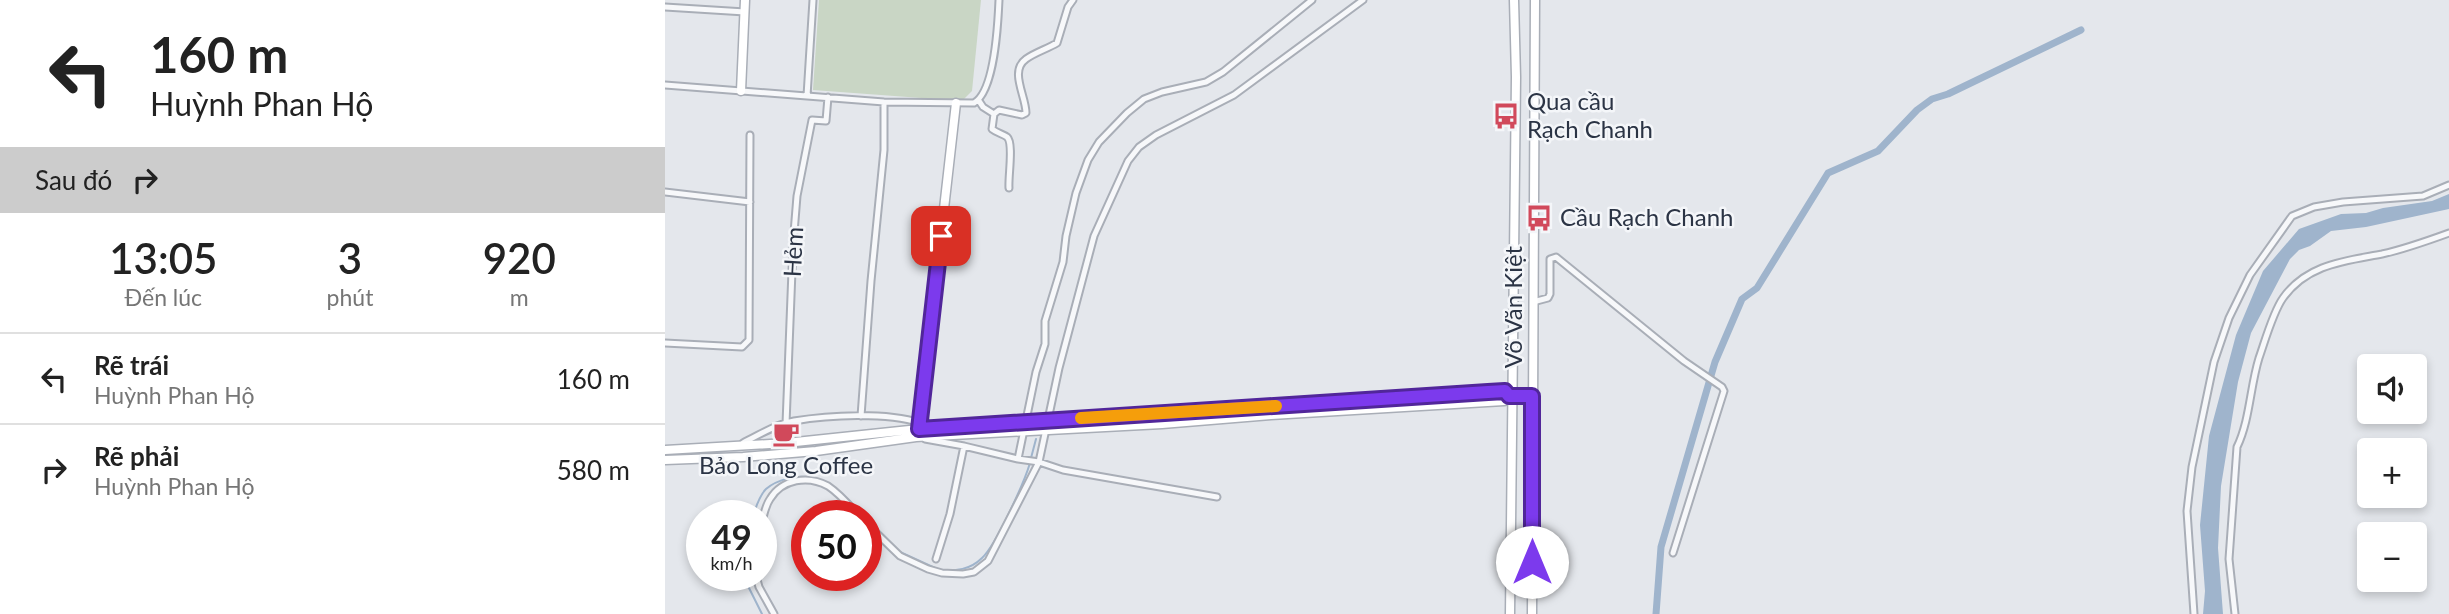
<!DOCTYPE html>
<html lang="vi">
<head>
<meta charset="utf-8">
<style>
	:root { --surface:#fff; --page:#f2f2f2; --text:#222; --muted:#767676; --line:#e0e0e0 }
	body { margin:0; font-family:Lato,sans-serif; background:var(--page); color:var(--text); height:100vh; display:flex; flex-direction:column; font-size:26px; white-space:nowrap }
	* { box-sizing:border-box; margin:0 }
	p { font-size:23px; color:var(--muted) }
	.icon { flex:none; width:38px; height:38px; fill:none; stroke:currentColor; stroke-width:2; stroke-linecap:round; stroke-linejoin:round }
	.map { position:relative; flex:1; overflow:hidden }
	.details { display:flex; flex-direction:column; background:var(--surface); width:665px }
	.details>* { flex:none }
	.banner { background:#fff; color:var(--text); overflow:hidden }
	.controls { position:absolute; left:1692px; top:354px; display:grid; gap:14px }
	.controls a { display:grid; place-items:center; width:70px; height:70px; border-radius:7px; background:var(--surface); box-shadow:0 4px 10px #0003; font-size:35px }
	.speed { position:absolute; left:21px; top:500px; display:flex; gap:14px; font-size:35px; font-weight:700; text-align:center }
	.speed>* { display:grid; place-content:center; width:91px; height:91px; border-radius:50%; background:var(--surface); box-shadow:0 4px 10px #0003; line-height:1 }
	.speed small { font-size:18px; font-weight:400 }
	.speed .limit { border:10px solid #d22; background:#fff; color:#111 }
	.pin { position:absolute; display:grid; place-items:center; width:60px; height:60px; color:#fff; margin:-30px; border-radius:14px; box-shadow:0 4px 10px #0006 }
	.me { position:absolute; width:77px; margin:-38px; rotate:0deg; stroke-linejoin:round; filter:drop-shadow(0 0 5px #0008) }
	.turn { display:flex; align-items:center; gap:24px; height:147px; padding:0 35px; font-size:32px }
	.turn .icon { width:91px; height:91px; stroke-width:2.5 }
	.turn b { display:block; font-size:49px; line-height:60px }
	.then { display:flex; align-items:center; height:66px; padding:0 35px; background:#0003; gap:14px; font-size:26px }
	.eta { display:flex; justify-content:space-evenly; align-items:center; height:119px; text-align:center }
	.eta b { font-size:42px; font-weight:600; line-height:49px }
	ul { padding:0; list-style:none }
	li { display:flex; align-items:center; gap:21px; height:91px; padding:0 35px; border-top:2px solid var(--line) }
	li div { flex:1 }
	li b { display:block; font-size:26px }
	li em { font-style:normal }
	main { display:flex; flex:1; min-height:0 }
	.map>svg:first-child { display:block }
</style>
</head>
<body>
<main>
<section class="details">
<div class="banner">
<div class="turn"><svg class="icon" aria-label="left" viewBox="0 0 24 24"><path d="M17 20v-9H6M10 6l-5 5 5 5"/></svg><div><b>160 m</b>Huỳnh Phan Hộ</div></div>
<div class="then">Sau đó<svg class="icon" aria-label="right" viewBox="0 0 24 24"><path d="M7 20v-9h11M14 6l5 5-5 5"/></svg></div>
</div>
<div class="eta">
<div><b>13:05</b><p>Đến lúc</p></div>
<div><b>3</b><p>phút</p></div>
<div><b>920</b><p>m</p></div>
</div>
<ul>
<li><svg class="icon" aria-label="left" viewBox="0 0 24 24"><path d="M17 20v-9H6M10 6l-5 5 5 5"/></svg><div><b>Rẽ trái</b><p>Huỳnh Phan Hộ</p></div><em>160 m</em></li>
<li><svg class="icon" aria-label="right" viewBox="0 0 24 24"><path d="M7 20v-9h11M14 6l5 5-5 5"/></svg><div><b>Rẽ phải</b><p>Huỳnh Phan Hộ</p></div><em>580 m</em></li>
</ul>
</section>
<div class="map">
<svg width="1784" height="614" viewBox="0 0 1784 614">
	<rect width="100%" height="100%" fill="#e4e7ec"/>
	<!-- green -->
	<path fill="#c9d6c5" d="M154 0H316L307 91 297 101 148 90Z"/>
	<!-- water -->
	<path fill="#9fb4cc" d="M1784 194V209L1701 227 1666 231 1645 246 1634 250 1625 259 1586 333 1573 382 1556 486 1553 548 1558 614H1538L1540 591 1535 525 1544 436 1571 335 1598 271 1634 229 1676 214 1701 213 1718 208 1767 201Z"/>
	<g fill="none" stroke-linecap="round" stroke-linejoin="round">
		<!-- stream -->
		<path stroke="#9fb4cc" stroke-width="2" d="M366 458 371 439
			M176 493 200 516
			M88 516C91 507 94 496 101 489 111 480 133 474 146 478
			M201 518 235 552 270 568
			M275 570C291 571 305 570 317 558 331 545 359 483 365 463
			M78 576 97 614"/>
		<!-- canal -->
		<path stroke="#9fb4cc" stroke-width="7" d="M991 614 996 547 1050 362 1077 299 1092 288 1163 173 1213 151 1252 110 1267 99 1283 94 1416 30"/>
		<!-- street casing -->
		<g stroke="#a9aeb7" stroke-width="9">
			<path id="street" d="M0 7 80 12
				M0 85 219 102 309 103C330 91 333 23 334 0
				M142 96 148 0
				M314 101 318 107 329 114
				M344 188C343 177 349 143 342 137 338 134 332 133 327 129L329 114 334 110 357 115 361 113C361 96 344 71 361 59 371 52 382 49 392 43L403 7 408 0
				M0 192 85 202
				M868 302 883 298 885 294V259L891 257 1019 361 1057 387 1059 391 1008 553
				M0 343 77 347 84 340 85 135
				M196 416 206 281 219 150V102
				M121 424 128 245 132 196 147 120 161 121 163 97
				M260 439 299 446 353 459 371 372 380 344V321L398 262 401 236 411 193 423 160 434 142 462 113 479 99 497 92 541 82 558 72 647 0
				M78 443C93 435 112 424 129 421 164 415 221 412 255 423
				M353 459 374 462 398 470 552 497
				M201 523 235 556 263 569 277 573 298 574 309 572 323 561 374 462 394 368 429 236 463 161 474 147 491 135 569 95 698 0
				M96 524C99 516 100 506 105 499 117 479 143 475 163 486 175 494 185 506 194 516
				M271 559 285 514 299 446
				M91 576 94 587 109 614
				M1529 614 1522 511 1527 467 1549 362 1564 318 1585 275 1627 216 1649 207 1678 202 1758 196 1784 185
				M1570 614 1564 559 1572 447C1585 420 1585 387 1594 358 1600 341 1608 312 1618 298 1642 264 1680 261 1717 254 1740 249 1762 241 1784 233"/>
		</g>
		<!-- secondary casing -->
		<g stroke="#a9aeb7" stroke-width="11">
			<path id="secondary" d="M76 91 80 0
				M254 429 291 103
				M0 450 121 443 254 429 351 424 455 414 840 391 844 396
				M0 460 78 457 151 451 251 437 497 424 606 415 839 401 844 396H868
				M845 614 851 77 849 0
				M867 614 870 0"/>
		</g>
		<!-- street -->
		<use href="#street" stroke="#f7f8fa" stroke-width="5"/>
		<!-- secondary -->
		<use href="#secondary" stroke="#fff" stroke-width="8"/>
	</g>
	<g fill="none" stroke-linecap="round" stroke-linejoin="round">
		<!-- route casing -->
		<g stroke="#51269a" stroke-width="18">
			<path id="route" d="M276 236 254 429 823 392 840 391 844 396H867V562"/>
		</g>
		<!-- route -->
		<use href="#route" stroke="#7c3aed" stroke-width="12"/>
		<!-- slow -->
		<path stroke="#f59e0b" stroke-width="12" d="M416 418 611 406"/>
	</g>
	<!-- icons -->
	<defs>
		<g id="bus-bare" transform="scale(2.1)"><path d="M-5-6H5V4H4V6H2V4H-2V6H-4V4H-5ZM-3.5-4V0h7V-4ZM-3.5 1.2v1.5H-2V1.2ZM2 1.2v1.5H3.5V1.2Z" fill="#d1495b" stroke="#f4f6f9" stroke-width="2.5" paint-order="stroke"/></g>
		<g id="cafe-bare" transform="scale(2.1)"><path d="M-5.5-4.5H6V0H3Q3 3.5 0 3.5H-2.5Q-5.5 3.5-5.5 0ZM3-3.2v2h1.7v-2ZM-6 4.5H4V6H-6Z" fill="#d1495b" stroke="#f4f6f9" stroke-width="2.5" paint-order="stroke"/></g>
	</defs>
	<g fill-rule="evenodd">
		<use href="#bus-bare" x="841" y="116"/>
		<use href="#bus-bare" x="874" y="218"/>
		<use href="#cafe-bare" x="121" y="434"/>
	</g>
	<g text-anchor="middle" stroke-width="5" stroke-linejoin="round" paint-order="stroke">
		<!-- poi labels -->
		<g font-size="24" fill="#2b3445" stroke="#f4f6f9" text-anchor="start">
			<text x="862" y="110">Qua cầu<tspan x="862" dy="28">Rạch Chanh</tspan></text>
			<text x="895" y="226">Cầu Rạch Chanh</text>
			<text x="121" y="474" text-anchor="middle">Bảo Long Coffee</text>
		</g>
		<!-- street labels -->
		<g font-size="24" fill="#2b3445" stroke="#f4f6f9">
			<text transform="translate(129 252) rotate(-87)" y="8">Hẻm</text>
			<text transform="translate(849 307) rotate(-90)" y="8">Võ Văn Kiệt</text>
		</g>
	</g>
</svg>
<div class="controls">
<a><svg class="icon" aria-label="sound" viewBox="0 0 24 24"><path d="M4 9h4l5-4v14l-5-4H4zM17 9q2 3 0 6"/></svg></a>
<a>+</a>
<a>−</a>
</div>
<div class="speed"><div>49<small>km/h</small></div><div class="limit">50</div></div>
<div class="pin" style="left:276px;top:236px;background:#d93025"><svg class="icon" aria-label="arrive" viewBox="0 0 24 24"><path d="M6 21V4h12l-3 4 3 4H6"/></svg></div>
<svg class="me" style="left:867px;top:562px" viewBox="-20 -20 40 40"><circle r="19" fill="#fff"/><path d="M0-13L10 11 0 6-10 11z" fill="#7c3aed"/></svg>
</div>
</main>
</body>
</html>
